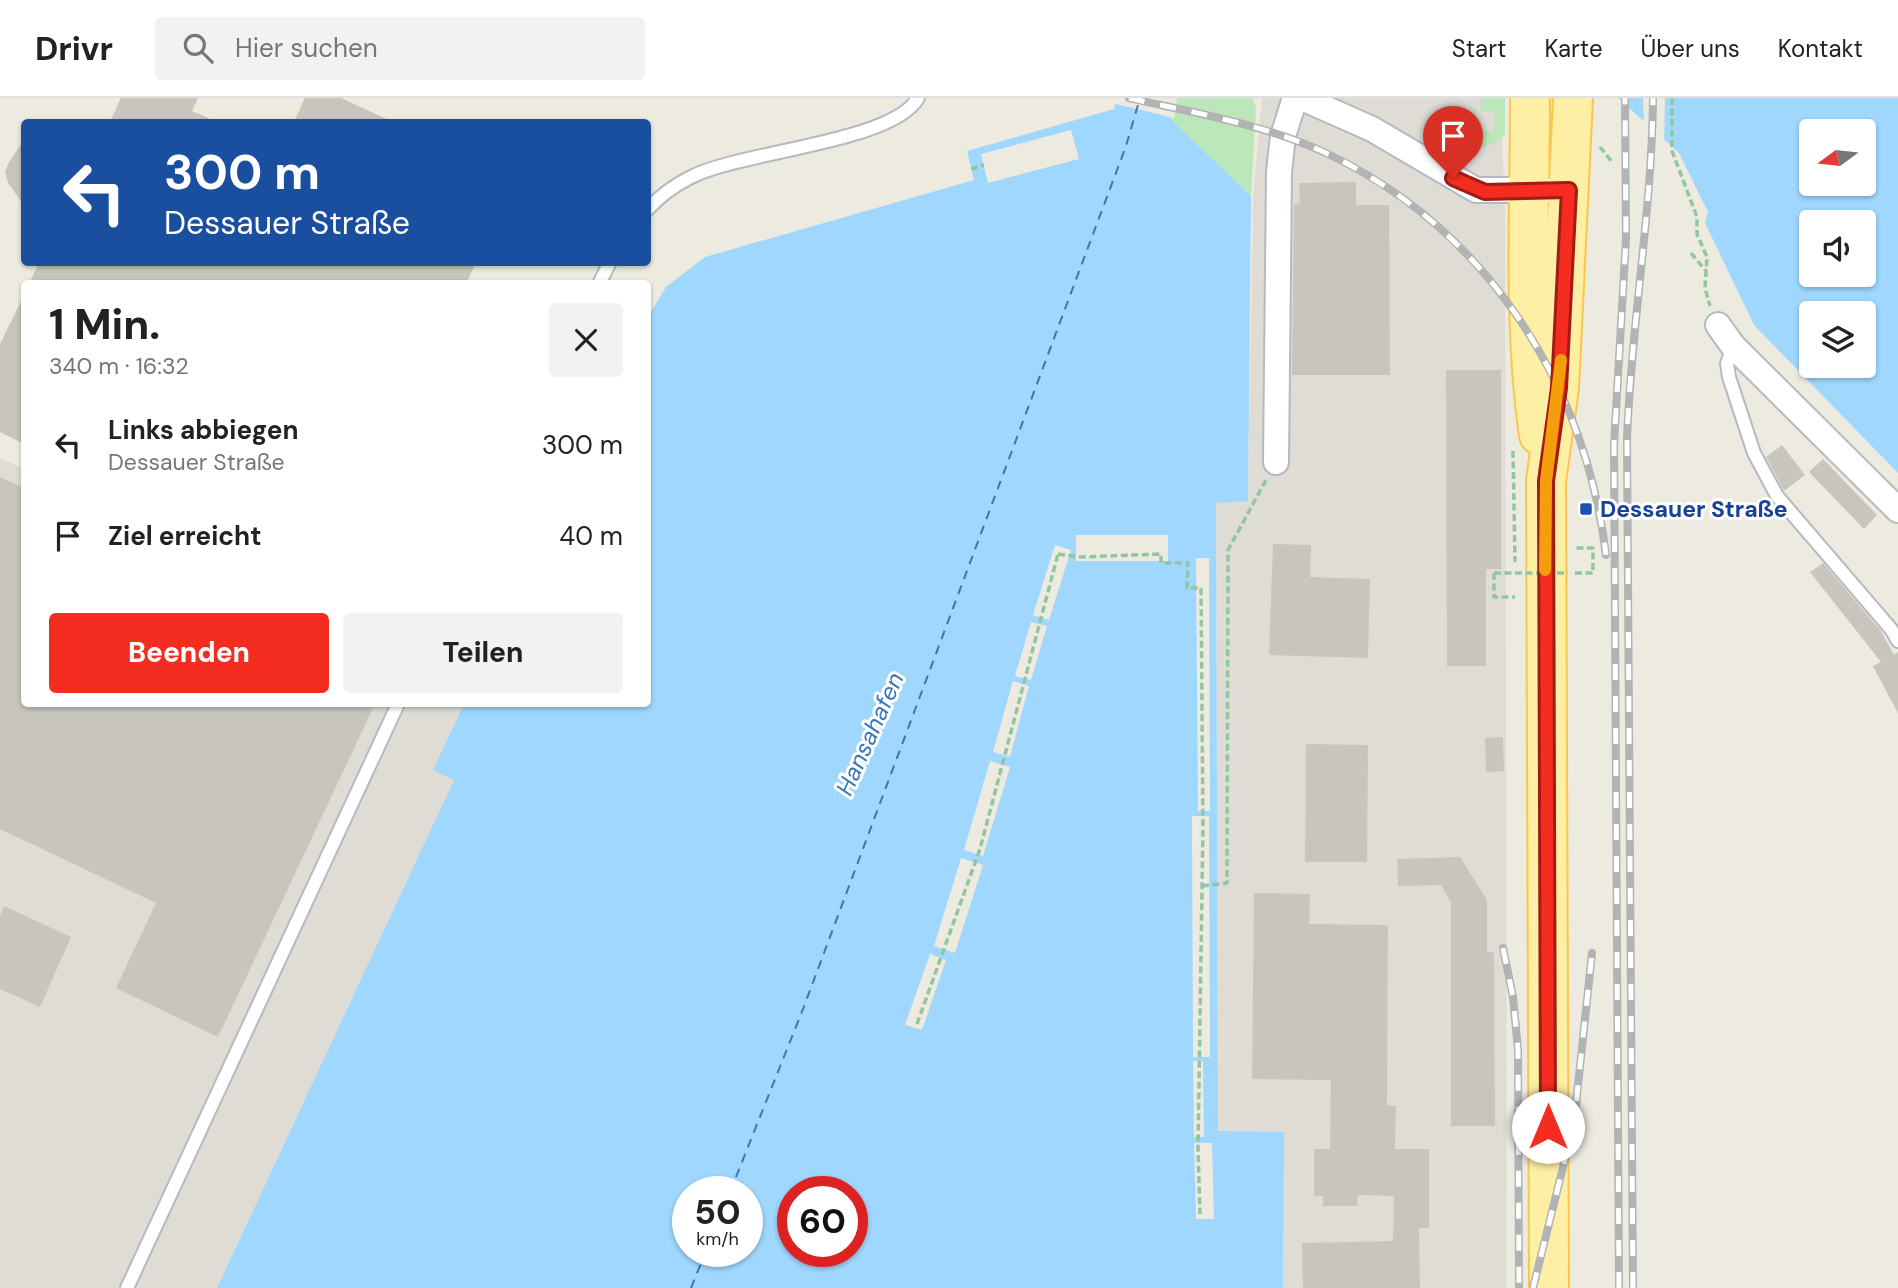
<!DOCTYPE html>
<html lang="de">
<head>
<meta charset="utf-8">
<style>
	:root { --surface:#fff; --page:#f2f2f2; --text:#222; --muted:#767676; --line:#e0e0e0; --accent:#f42d20 }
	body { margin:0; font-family:"DM Sans",sans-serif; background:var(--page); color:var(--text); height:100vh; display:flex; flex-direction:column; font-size:26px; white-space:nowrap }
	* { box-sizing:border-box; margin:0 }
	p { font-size:23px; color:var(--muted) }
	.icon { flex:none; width:38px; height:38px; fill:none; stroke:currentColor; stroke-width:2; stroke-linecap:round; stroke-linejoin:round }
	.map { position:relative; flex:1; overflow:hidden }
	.side { position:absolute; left:21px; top:182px; width:630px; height:427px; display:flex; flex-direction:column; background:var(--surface); border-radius:7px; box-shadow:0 2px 5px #0004 }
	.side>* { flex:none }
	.top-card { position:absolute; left:21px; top:21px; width:630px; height:147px; border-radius:7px; box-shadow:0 2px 5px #0004; background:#1a4fa0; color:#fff; overflow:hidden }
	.needle { width:46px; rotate:255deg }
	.buttons { position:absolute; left:1799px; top:21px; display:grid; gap:14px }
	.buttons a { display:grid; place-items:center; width:77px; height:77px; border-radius:7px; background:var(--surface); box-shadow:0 2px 5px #0004; font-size:35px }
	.speed { position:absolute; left:672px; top:1078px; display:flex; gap:14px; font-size:35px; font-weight:700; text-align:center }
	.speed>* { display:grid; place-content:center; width:91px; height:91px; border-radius:50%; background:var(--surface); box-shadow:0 2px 5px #0004; line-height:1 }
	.speed small { font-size:18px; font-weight:400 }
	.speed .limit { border:10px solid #d22; background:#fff; color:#111 }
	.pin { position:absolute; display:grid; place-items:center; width:60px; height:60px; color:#fff; margin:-72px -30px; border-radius:50% 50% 50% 0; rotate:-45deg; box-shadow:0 0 7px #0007 }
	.pin .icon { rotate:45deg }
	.me { position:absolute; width:77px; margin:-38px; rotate:0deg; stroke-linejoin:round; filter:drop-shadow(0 0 5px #0008) }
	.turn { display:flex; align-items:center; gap:24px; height:147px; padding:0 28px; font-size:32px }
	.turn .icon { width:91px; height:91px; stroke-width:2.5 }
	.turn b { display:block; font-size:49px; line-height:60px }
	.round { display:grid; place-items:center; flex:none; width:74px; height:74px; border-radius:7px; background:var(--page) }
	.summary { display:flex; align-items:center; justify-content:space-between; height:119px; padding:0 28px }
	h1 { font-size:42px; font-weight:800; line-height:52px }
	.cta { display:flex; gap:14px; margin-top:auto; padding:14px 28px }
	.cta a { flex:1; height:80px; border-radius:7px; background:var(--accent); color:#fff; font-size:28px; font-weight:800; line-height:80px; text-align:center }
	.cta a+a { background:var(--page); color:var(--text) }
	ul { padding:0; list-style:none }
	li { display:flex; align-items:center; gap:21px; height:91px; padding:0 28px }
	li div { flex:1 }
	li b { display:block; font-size:26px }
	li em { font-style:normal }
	header { display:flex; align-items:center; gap:42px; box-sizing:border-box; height:98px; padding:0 35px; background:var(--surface); border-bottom:2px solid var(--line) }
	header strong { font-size:33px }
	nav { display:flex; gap:38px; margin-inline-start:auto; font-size:24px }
	.search { width:490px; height:63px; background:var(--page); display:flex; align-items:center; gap:18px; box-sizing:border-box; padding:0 24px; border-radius:7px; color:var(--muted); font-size:26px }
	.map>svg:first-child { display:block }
</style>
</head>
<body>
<header>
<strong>Drivr</strong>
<div class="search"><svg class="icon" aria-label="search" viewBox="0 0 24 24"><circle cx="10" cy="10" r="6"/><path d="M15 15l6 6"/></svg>Hier suchen</div>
<nav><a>Start</a><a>Karte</a><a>Über uns</a><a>Kontakt</a></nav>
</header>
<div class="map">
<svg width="1898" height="1190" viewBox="0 0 1898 1190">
	<rect width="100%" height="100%" fill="#edeae0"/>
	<!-- industrial -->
	<path fill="#dedcd5" d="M1262 0H1501L1505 122 1507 1190H1283L1284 1035 1218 1034 1216 404 1248 402 1253 101Z
		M0 360 24 371V606H464L434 671 455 682 217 1190H0Z"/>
	<!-- green -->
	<path fill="#bbe7bb" d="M1174 0H1253L1256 10 1251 98 1169 21Z
		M1481 0H1505V36C1496 46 1486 52 1473 47L1475 32 1494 34 1495 14 1480 13Z"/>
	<!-- water -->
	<path fill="#9fd7ff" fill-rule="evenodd" d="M1117 0H1174L1170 21 1251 98 1248 403 1216 405 1218 1033 1284 1034 1283 1190H217L454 682 433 672 464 606H648V219L666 189 705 159 974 82 967 53 1114 11ZM688 1094H747V1153H688ZM793 1094H852V1153H793Z
		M1618 0H1898V375L1754 227 1705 125 1708 114 1679 55ZM1811 33H1864V86H1811ZM1811 124H1864V177H1811ZM1811 215H1864V268H1811Z"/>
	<!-- pier -->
	<path fill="#edeae0" d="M1113 0H1173L1177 1 1174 20 1112 5Z
		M1643 0H1665L1664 46 1644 27Z
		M1071 32 1079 61 988 85 981 56Z
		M1076 437H1168V463H1076Z
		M1055 447 1071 452 1049 522 1033 517Z
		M1196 460H1209L1210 713H1198Z
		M1031 524 1047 528 1031 582 1015 578Z
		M1013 583 1029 588 1010 659 993 654Z
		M990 663 1010 669 983 758 964 752Z
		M1192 718H1209L1210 959H1193Z
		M961 760 983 767 955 855 934 848Z
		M930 856 946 862 922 932 905 927Z
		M1193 963H1203L1204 1039H1194Z
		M1194 1045H1212L1214 1121H1196Z"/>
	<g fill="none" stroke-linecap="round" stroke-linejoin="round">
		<!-- ferry -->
		<path stroke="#3677b8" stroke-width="2" stroke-dasharray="9 7" stroke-linecap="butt" d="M730 1094 803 911 1126 48 1140 0
			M691 1190 706 1153"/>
	</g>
	<!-- building -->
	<path fill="#c8c5bd" d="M121 0H198L192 13 217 24H110Z
		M305 0H341L393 24H294Z
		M24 42V107L8 85 5 74 9 64Z
		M1356 84V107H1389L1390 277H1292L1294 106 1300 105 1299 85Z
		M39 164H476L466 186H29Z
		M24 197V346L0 334V246Z
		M1446 272H1501V471H1486V568H1447Z
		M1782 347 1805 377 1784 393 1766 359Z
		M1823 361 1877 417 1864 431 1809 374Z
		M0 379 24 390V606H375L218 939 116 890 156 805 0 731Z
		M1273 446 1311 447 1310 479 1370 481 1368 560 1269 557Z
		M1823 465 1881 533 1894 557 1898 554V615L1873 568 1881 564 1810 474Z
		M1503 639 1504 673 1486 674 1485 640Z
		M1306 646 1368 647 1367 764H1305Z
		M1460 759 1487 802V854H1494L1495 1028H1451V804L1441 787 1398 788 1397 761Z
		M1254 795 1310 796 1309 826 1388 827 1387 1007 1396 1008 1395 1051H1429V1130H1419L1420 1190H1303L1302 1145 1393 1143 1394 1098 1358 1097 1357 1108H1323V1098H1314V1051H1330L1331 982 1252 981Z
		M4 808 71 839 40 909 0 891V818Z"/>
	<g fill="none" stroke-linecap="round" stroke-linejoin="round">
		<!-- service casing -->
		<g stroke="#b6b9be" stroke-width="16">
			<path id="service" d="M648 111C660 98 675 87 691 79 741 53 892 45 918 0
				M599 186 610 164
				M1733 248 1727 266 1729 279 1754 355 1777 398 1891 531 1898 543
				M127 1190 398 606"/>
		</g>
		<!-- minor casing -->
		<g stroke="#b6b9be" stroke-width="28">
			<path id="minor" d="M1302 0 1372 31 1476 92H1544
				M1718 227 1733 248 1898 412
				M1276 364 1279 74 1283 38 1295 0"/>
		</g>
		<!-- primary casing -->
		<g stroke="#fac74d" stroke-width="42">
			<path id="primary" d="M1530 0C1530 112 1523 226 1539 337
				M1549 1190 1546 383 1559 290 1573 0"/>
		</g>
		<!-- path -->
		<path stroke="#92c6a0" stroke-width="3.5" stroke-dasharray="7 3.5" stroke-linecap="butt" d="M1672 0V53L1697 119V136L1707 159 1705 190 1710 208
			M1600 49 1612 64
			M971 71 984 67
			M1691 155 1706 173
			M1513 353 1515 464
			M1058 456 1080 459 1161 456V465H1188L1187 490H1201L1203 727 1198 1050 1200 1116
			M1494 475V499H1515
			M1575 475H1593V450H1575
			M1202 788 1227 785 1228 452 1266 382
			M917 926 980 751 1058 456"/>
		<!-- service -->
		<use href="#service" stroke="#fff" stroke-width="12"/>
		<!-- minor -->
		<use href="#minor" stroke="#fff" stroke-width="24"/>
		<!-- primary -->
		<use href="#primary" stroke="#ffefa4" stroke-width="38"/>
		<!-- rail casing -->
		<g stroke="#b2b3b4" stroke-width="8">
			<path id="rail" d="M1129 0C1195 15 1267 27 1328 56 1487 132 1585 285 1606 457
				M1503 850 1513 899 1518 952 1519 1190
				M1533 1190 1574 1025 1592 855
				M1619 1190 1614 347 1626 141 1625 0
				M1633 1190 1627 341C1631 227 1652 114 1653 0"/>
		</g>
		<!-- rail -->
		<use href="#rail" stroke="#fff" stroke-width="5" stroke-dasharray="16" stroke-linecap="butt"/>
		<!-- path-bridge -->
		<path stroke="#92c6a0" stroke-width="3.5" stroke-dasharray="7 3.5" stroke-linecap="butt" d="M1494 475H1568"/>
	</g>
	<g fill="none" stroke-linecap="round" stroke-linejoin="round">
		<!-- route casing -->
		<g stroke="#9f1d15" stroke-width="18">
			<path id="route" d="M1453 80 1485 94 1569 92 1559 290 1546 383 1548 1029"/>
		</g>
		<!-- route -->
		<use href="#route" stroke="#f42d20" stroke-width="12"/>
		<!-- slow -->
		<path stroke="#f59e0b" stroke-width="12" d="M1545 472 1546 383 1561 262"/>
	</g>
	<!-- markers -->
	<rect fill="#1a4fb4" stroke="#fff" stroke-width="2.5" x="1579" y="404" width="14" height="14" rx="3.5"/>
	<g text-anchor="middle" stroke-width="6" stroke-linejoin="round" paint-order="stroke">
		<!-- transit labels -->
		<g font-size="23" font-weight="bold" fill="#164399" stroke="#fff" text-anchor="start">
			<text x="1600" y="419">Dessauer Straße</text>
		</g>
		<!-- water labels -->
		<g font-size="24" font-style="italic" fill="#3677b8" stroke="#fff">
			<text transform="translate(870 636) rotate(-66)" y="8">Hansahafen</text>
		</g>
	</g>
</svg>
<div class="buttons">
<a><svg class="needle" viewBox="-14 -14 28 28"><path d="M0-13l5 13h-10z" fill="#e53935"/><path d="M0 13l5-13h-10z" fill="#767676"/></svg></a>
<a><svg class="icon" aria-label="sound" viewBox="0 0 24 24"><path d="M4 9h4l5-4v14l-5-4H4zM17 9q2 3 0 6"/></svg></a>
<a><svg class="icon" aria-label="layers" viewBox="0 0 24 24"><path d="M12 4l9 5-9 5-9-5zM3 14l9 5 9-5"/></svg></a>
</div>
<div class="speed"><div>50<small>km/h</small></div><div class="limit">60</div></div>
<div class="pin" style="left:1453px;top:80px;background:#d93025"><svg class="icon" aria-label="arrive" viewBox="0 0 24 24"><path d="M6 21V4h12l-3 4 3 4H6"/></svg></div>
<svg class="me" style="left:1548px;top:1029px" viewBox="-20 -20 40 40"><circle r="19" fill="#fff"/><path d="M0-13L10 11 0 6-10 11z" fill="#f42d20"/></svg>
<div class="top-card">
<div class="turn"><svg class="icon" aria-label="left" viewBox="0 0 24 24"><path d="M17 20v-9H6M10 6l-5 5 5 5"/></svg><div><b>300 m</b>Dessauer Straße</div></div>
</div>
<section class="side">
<div class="summary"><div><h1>1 Min.</h1><p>340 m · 16:32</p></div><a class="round"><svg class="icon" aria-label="close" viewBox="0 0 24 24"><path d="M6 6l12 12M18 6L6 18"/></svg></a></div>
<ul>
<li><svg class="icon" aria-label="left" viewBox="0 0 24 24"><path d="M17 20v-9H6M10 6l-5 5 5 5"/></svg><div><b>Links abbiegen</b><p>Dessauer Straße</p></div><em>300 m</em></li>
<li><svg class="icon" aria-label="arrive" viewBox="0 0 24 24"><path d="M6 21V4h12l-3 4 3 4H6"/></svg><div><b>Ziel erreicht</b></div><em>40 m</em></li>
</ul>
<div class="cta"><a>Beenden</a><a>Teilen</a></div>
</section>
</div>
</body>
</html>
